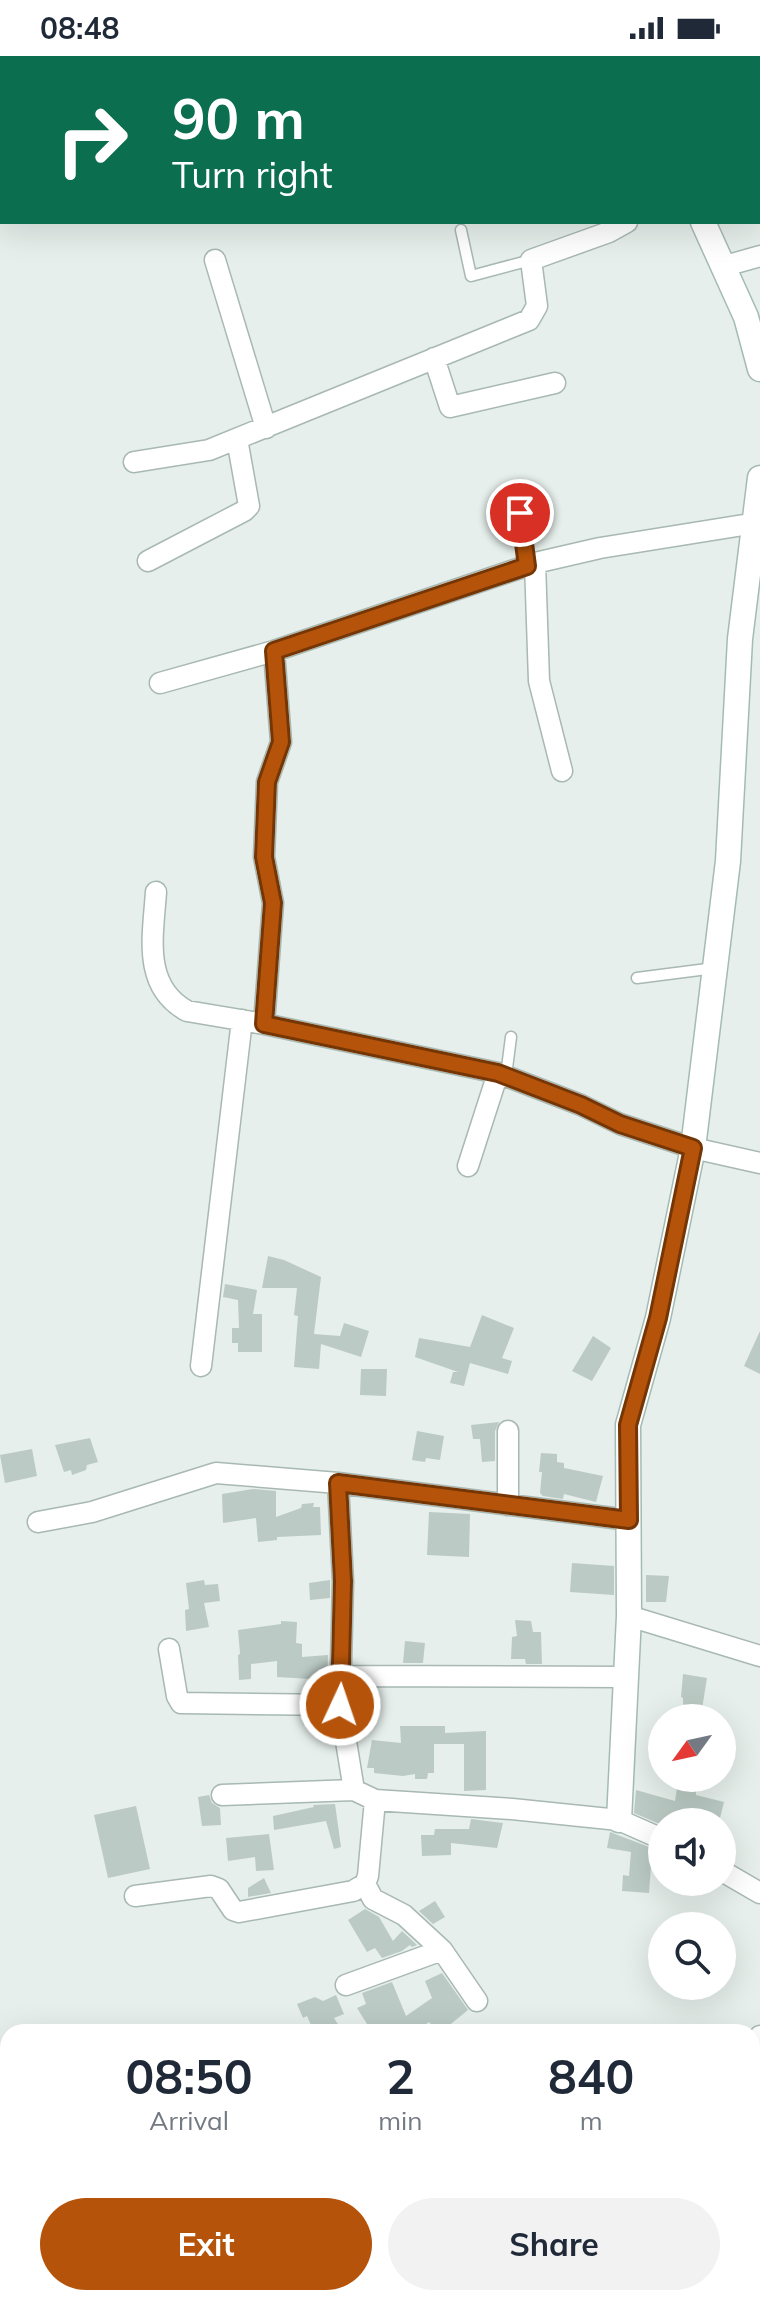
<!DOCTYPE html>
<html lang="en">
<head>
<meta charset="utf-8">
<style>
	:root { --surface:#fff; --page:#f2f2f3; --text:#1f2937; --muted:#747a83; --accent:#b45309 }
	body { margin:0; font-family:Mulish,sans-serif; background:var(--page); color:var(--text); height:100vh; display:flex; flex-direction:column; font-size:30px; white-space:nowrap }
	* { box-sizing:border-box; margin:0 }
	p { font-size:26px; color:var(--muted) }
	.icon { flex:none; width:44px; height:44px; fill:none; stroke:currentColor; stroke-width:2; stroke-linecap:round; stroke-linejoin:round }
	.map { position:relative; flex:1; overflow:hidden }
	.sheet { position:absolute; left:0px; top:1968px; width:760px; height:282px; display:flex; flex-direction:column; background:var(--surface); border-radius:24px 24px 0 0; box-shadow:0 8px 32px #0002 }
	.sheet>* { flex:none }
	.hud { position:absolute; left:0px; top:0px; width:760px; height:168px; box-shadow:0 8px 32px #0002; background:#0b6e4f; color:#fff; overflow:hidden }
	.needle { width:52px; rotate:237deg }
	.tools { position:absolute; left:648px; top:1648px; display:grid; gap:16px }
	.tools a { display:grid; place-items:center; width:88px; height:88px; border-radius:50%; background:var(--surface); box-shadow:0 8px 32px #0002; font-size:40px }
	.pin { position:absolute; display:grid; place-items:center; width:68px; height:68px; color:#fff; margin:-34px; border:4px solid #fff; border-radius:50%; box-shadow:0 2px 8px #0007 }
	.me { position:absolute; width:88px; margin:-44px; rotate:3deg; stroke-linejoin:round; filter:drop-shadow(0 0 6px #0008) }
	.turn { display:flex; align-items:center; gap:28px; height:168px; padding:0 40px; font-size:36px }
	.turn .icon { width:104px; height:104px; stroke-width:2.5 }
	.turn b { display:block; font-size:56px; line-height:68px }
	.eta { display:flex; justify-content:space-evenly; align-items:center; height:136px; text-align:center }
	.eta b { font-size:48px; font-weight:700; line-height:56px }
	.primary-button { display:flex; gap:16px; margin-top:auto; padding:16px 40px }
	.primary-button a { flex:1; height:92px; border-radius:48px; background:var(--accent); color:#fff; font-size:32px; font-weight:700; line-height:92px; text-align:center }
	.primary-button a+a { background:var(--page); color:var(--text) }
	.status { display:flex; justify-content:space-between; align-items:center; height:56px; padding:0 40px; background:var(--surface); direction:ltr }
	.status svg { height:22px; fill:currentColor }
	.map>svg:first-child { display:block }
</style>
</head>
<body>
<div class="status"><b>08:48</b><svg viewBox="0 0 49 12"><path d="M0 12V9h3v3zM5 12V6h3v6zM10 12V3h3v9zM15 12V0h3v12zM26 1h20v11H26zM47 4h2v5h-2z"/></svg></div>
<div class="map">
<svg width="760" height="2249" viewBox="0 0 760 2249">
	<rect width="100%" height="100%" fill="#e6efeb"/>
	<!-- building -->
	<path fill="#bbcac4" d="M268 1200 284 1204 321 1221 314 1278 340 1280 344 1267 369 1275 361 1301 321 1288 319 1313 294 1311 298 1260 294 1259 297 1232H262Z
		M225 1228 257 1234 253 1258H262V1296H238V1287H232V1272H239L238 1244 223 1241Z
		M482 1259 514 1272 502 1302 512 1305 508 1318 470 1307 464 1330 450 1327 453 1316H458L415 1301 419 1282 470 1291Z
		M760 1275V1318L744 1310Z
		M593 1280 611 1292 592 1325 572 1315Z
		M361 1313H387L386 1340 360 1339Z
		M499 1366 495 1375V1405L482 1406 480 1383H473L471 1369Z
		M417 1375 444 1380 440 1404 426 1402 425 1406 412 1404Z
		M90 1382 98 1406 87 1409 86 1414 72 1419 71 1414 64 1416 55 1389Z
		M32 1393 37 1420 5 1427 0 1399Z
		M541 1397 557 1398V1406L564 1407V1412L603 1420 596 1446 564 1438 563 1443 543 1440 540 1437 542 1416H539Z
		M253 1433 276 1435V1461L301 1452 302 1448 314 1447 313 1451H320L321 1479 277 1481V1484L258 1486 256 1462 223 1467 222 1438Z
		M429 1456 470 1458 469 1501 427 1499Z
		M572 1507 614 1510V1539L570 1536Z
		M646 1519 669 1520 666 1546H646Z
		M204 1524 205 1529 218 1528 220 1545 204 1547 209 1571 186 1575 185 1554 189 1553 186 1527Z
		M330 1524V1542L310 1544 309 1527Z
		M515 1564 531 1565 533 1576H541L542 1608H526L525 1603H511L512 1581 517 1580Z
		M281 1565 297 1566 296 1587 302 1588V1601L328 1599 327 1635 310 1636V1623L277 1621V1605L251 1608V1623L239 1624 238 1599 240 1598 238 1574 281 1568Z
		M405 1585 425 1587 423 1607H403Z
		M683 1618 707 1622 702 1653 683 1651V1642L681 1641Z
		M400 1670H445V1677L486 1675V1734L464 1735V1688H434V1717H428L427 1723H415V1718L403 1720 374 1717V1712H367L372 1684 401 1687Z
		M677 1732 696 1734V1739L724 1746 719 1766H662V1769L634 1757 636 1734 675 1745Z
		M209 1739 212 1747 220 1752 221 1769 202 1770 198 1741Z
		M335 1748 341 1791 334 1793 326 1765 274 1774 273 1760 314 1751 313 1749Z
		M136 1750 150 1813 108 1822 94 1759Z
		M471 1763 503 1767 497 1792 451 1787V1799L422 1800 421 1779H434L435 1773H469Z
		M610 1776 662 1796V1801L652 1797 649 1837 622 1835 623 1819 629 1820 631 1796 607 1792Z
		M269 1778 274 1814 256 1815 255 1801 228 1805 226 1782Z
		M264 1822 271 1837 248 1841V1832Z
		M435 1845 445 1861 433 1868 419 1855Z
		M365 1853 379 1861 393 1885 402 1875 417 1889 412 1891 410 1889 402 1895 382 1902 375 1892 367 1896 348 1864Z
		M442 1917 468 1954 441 1976H437L429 1966 416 1976H372L357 1952 366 1948 362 1937 392 1926 406 1960 432 1942 425 1925Z
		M336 1939 344 1958 334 1962 343 1976H314L307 1960 303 1962 297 1948 315 1941 323 1945Z"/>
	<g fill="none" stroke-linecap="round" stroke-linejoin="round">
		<!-- lane casing -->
		<g stroke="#a8b8b2" stroke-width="13">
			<path id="lane" d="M461 174 471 220 531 204
				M520 457 527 510
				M637 922 715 912
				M506 1020 511 981"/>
		</g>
		<!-- street casing -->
		<g stroke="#a8b8b2" stroke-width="23">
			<path id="street" d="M758 93 760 92
				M215 204 266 372
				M725 210 760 200
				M434 302 450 351 555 327
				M134 406 209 394 529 264 537 250 531 204 609 176 627 166
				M148 505 244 455 249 450 237 383
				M535 507 539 625 562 715
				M160 627 274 595 535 507 600 492 756 467
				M156 836C153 880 142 930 187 955L264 968 498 1017 581 1049 620 1068 693 1092 760 1107
				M264 968 273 847 264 801 267 726 281 686 274 595
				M468 1110 498 1017
				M201 1310 242 964
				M338 1427 343 1525 340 1649 354 1734
				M508 1449V1375
				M38 1466 92 1456 216 1417 338 1427 629 1464
				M629 1560 760 1600
				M169 1593 177 1640 181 1647 340 1649
				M342 1620 627 1621
				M222 1739 354 1734 375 1744 512 1753 619 1764 662 1783
				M722 1815 760 1837
				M365 1828 373 1843 404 1859 442 1894 477 1945
				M135 1840 211 1830 219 1833 233 1854 239 1856 353 1835 365 1828 368 1820 375 1744
				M346 1929 442 1894
				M752 1997 760 1980"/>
		</g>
		<!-- secondary casing -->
		<g stroke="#a4bbb3" stroke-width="27">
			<path id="secondary" d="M591 0 592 2
				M703 166 746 261 760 313
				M619 1764 629 1560 628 1369 658 1262 693 1092 728 805 740 583 760 422"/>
		</g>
		<!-- lane -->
		<use href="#lane" stroke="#fff" stroke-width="10"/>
		<!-- street -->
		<use href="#street" stroke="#fff" stroke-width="20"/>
		<!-- secondary -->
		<use href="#secondary" stroke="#fff" stroke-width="24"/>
	</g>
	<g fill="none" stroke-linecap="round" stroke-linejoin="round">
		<!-- route casing -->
		<g stroke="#753606" stroke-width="20">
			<path id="route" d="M340 1649 343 1525 338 1427 629 1464 628 1369 658 1262 693 1092 620 1068 581 1049 498 1017 264 968 273 847 264 801 267 726 281 686 274 595 527 510 520 457"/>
		</g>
		<!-- route -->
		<use href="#route" stroke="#b45309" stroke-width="14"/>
	</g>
</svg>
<div class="tools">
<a><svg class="needle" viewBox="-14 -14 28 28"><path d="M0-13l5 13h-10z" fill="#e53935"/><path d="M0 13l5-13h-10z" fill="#747a83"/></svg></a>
<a><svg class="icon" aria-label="sound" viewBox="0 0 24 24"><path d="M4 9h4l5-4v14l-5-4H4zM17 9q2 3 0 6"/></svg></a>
<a><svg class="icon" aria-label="search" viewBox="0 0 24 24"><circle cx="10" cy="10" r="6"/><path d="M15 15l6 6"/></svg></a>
</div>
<div class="pin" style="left:520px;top:457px;background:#d93025"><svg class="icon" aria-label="arrive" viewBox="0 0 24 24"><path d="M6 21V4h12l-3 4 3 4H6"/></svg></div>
<svg class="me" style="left:340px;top:1649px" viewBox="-20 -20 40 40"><circle r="17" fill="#b45309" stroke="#fff" stroke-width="3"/><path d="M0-11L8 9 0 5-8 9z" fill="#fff"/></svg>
<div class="hud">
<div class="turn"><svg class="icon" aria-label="right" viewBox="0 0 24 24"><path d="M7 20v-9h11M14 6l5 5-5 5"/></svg><div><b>90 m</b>Turn right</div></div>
</div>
<section class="sheet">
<div class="eta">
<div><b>08:50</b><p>Arrival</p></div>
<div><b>2</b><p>min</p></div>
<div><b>840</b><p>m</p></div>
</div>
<div class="primary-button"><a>Exit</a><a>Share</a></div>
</section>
</div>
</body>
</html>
